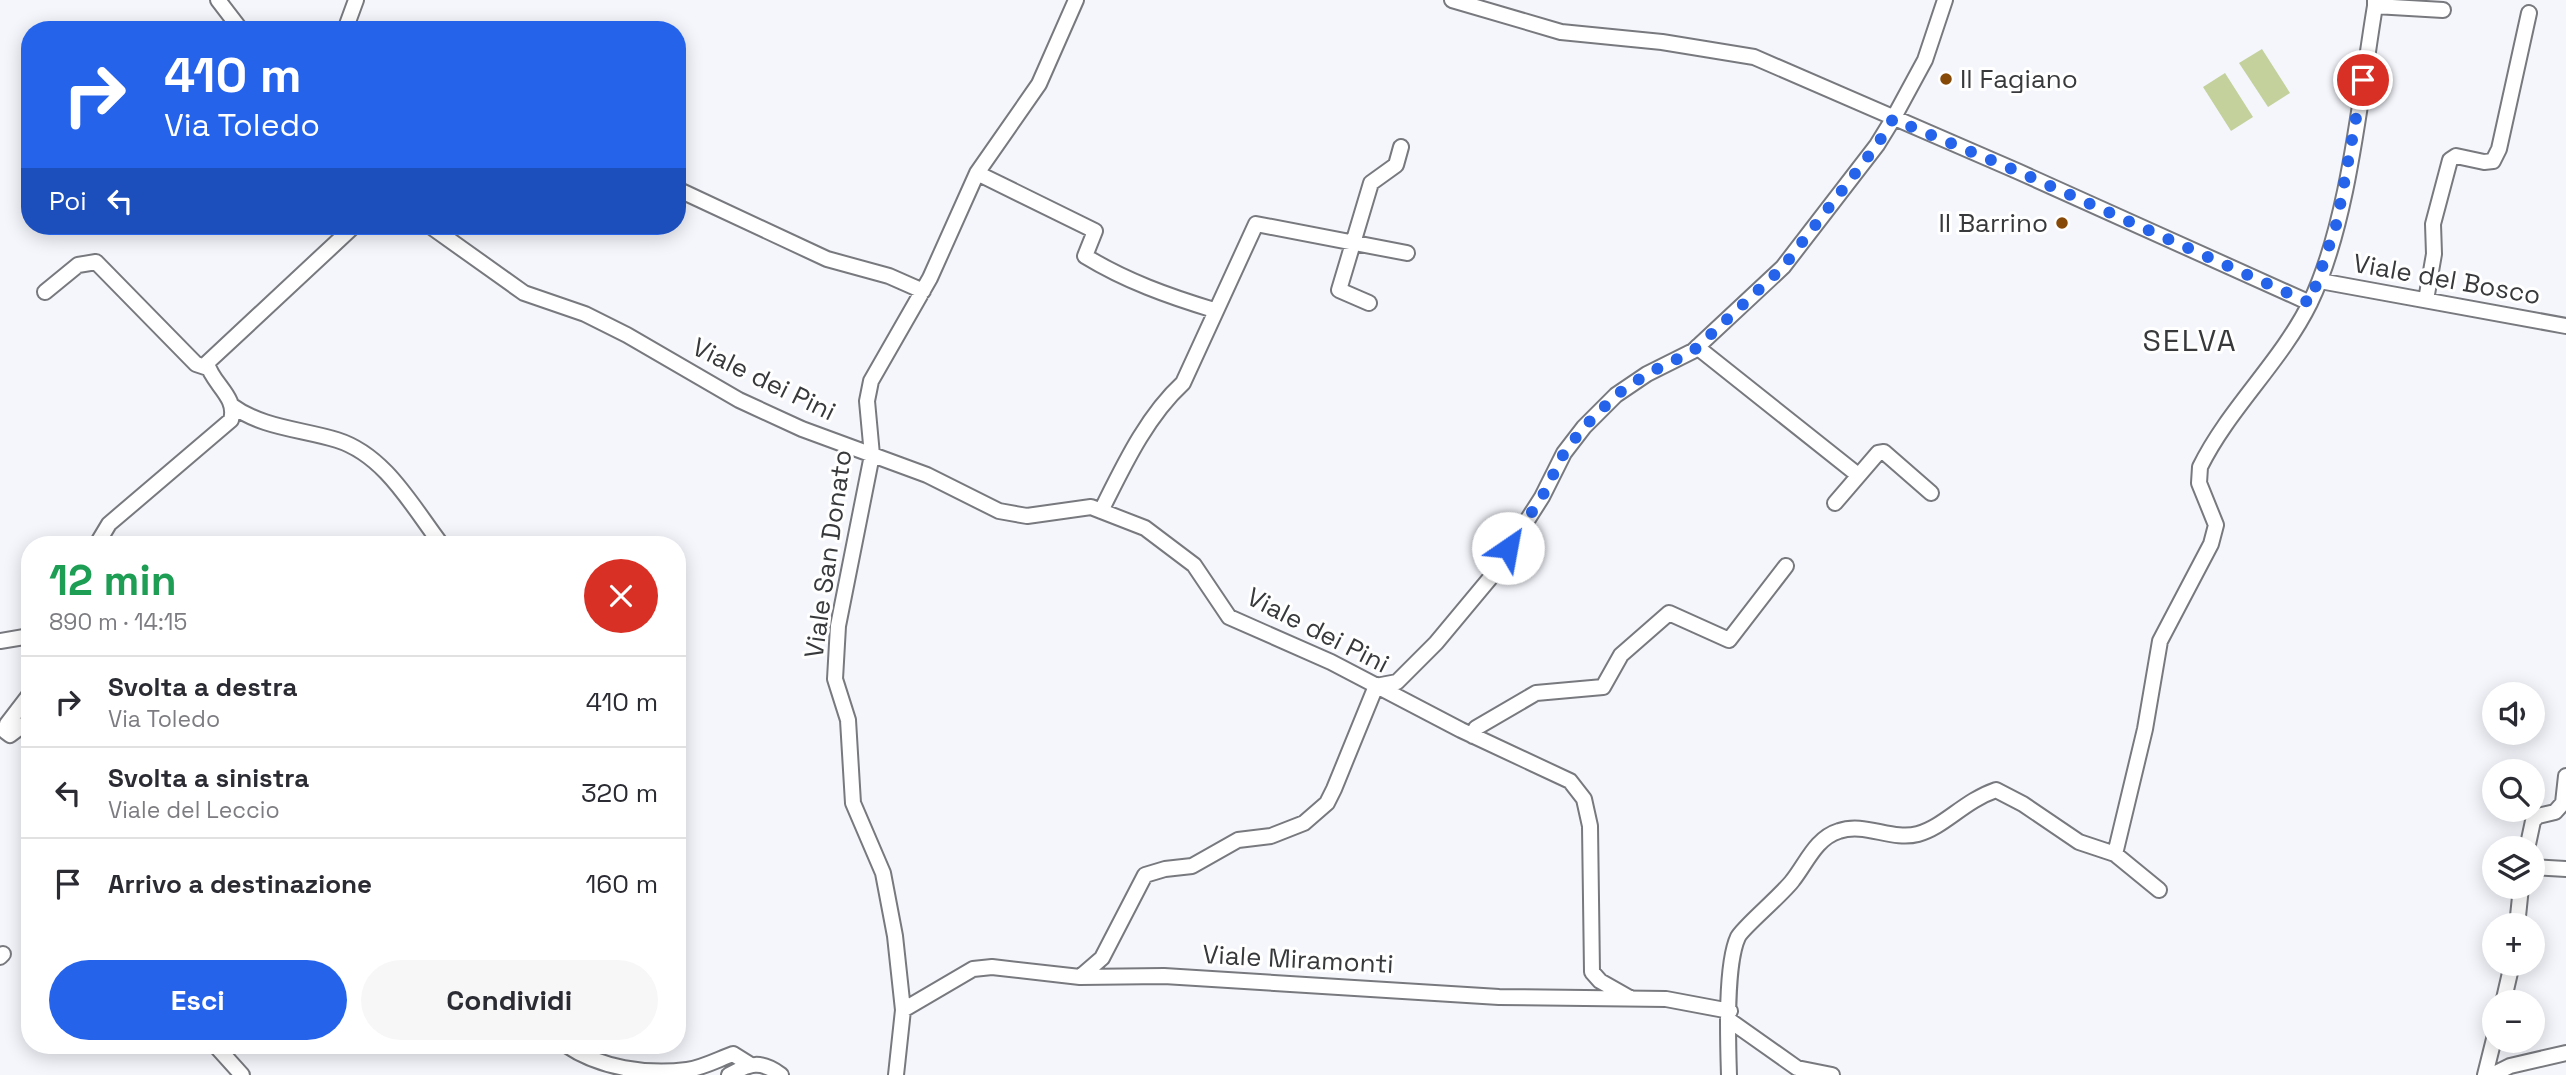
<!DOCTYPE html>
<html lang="it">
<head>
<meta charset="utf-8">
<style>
	:root { --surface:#fff; --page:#f7f7f7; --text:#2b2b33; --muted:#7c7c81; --line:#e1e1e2; --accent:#2563eb }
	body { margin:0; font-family:"Space Grotesk",sans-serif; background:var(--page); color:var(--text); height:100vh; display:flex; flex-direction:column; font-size:26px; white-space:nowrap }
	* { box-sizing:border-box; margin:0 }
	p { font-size:23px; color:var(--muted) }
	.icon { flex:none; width:38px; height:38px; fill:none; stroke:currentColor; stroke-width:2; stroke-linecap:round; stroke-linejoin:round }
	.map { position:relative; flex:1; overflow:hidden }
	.side { position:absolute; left:21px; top:536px; width:665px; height:518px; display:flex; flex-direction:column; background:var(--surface); border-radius:28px; box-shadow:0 4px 18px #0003 }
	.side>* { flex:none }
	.hud { position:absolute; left:21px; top:21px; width:665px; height:214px; border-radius:28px; box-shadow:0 4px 18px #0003; background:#2563eb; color:#fff; overflow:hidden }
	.buttons { position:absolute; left:2482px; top:682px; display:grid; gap:14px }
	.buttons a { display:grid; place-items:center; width:63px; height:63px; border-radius:50%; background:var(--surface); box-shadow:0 4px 18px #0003; font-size:35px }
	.pin { position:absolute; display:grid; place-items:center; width:60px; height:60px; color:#fff; margin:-30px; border:4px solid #fff; border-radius:50%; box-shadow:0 2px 7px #0007 }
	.me { position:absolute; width:77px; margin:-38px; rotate:33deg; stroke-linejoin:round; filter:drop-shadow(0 0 5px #0008) }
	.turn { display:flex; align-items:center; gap:24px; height:147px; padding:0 28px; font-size:32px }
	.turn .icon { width:91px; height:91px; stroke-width:2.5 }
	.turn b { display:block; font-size:49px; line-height:60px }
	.then { display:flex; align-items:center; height:66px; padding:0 28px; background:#0003; gap:14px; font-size:26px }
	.round { display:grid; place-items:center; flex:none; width:74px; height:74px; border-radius:37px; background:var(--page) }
	.head { display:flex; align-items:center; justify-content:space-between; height:119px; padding:0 28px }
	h1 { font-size:42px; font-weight:800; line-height:52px; color:#1e9e55 }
	.cta { display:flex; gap:14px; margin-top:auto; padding:14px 28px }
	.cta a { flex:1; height:80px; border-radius:42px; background:var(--accent); color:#fff; font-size:28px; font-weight:800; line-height:80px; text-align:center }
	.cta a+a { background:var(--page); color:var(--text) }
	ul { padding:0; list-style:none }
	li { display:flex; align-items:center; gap:21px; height:91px; padding:0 28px; border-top:2px solid var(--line) }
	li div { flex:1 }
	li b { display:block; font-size:26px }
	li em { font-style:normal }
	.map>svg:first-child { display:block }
</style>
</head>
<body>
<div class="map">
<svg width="2566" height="1075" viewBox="0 0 2566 1075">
	<rect width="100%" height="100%" fill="#f4f6fc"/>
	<!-- green -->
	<path fill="#c4d19c" d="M2262 49 2290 93 2268 107 2239 63Z
		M2225 73 2253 117 2231 131 2203 87Z"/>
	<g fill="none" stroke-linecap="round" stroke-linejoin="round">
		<!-- minor casing -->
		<g stroke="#77797e" stroke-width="18">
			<path id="minor" d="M218 0 241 30
				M1452 0 1561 32 1662 42 1754 57 2017 171 2310 303
				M2375 0V6L2443 10
				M345 30 356 0
				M977 173 1095 231 1085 256C1126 281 1168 296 1214 310
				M677 189 827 259 889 276 923 291
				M430 226 524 293 585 314 627 335 739 400 802 429 927 475 999 511 1027 516 1091 507 1145 528 1194 565 1229 617 1331 662 1461 730 1570 781 1584 799 1590 826 1592 972 1600 981 1630 998
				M2320 281 2566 326
				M45 292 78 265 96 262 196 364 208 368
				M2426 300 2434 254 2433 224 2450 160 2456 156 2484 162 2493 161 2499 149 2529 13
				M1369 303 1339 290 1371 183 1396 165 1401 147
				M1697 347 1858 475
				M231 405C262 428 301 429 337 440 385 455 412 506 441 544
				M1835 503 1878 453 1884 452 1931 493
				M1101 511C1123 467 1146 417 1183 383L1256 224 1407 253
				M97 544 109 524 231 420C238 397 212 384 207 363L354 226
				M0 641 30 636
				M1376 686 1397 682 1436 643 1491 577 1542 497 1564 453 1584 427 1616 395 1647 374 1693 351 1783 267 1877 145 1893 119 1925 60 1945 0
				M30 694 7 724 6 732 10 735 30 720
				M1473 736 1476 728 1536 693 1603 687 1621 655 1669 613 1729 640 1786 566
				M2527 849 2533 821 2538 816 2555 812 2563 803 2566 776
				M2115 854 2145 729 2160 641 2211 544 2216 525 2199 483 2200 467C2229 408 2281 362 2310 303 2349 222 2360 96 2375 6
				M2532 867 2566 869
				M2517 926 2521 887
				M0 957 3 954
				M1080 977 1102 958 1145 875 1165 869 1192 866 1238 840 1271 836 1304 823 1327 803 1334 789 1376 686
				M2503 1003 2512 964
				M903 1010 973 969 992 967 1080 977 1164 976 1499 997 1666 999 1730 1011
				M1729 1020 1797 1068 1832 1075
				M215 1045 242 1075
				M566 1045C600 1068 646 1075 687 1070 702 1068 719 1059 733 1054L749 1064
				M729 1075C750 1063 761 1060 781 1075
				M896 1075 903 1010 895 936 883 873 853 803 848 720 835 679 838 626 872 455 867 401 871 381 930 278 977 173 1039 84 1076 0
				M1729 1075C1728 1043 1725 965 1738 937 1743 927 1782 895 1793 880 1807 862 1816 838 1839 831 1865 822 1892 841 1918 834 1944 827 1964 801 1996 790L2023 804 2079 842 2115 854 2159 890
				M2485 1075 2494 1039
				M2492 1075 2510 1066 2566 1053"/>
		</g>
		<!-- minor -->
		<use href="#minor" stroke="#fff" stroke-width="14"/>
	</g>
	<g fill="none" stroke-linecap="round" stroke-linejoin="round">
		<!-- route -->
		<path stroke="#2563eb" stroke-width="12" stroke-dasharray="0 21.6" d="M1508 548 1542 497 1564 453 1584 427 1616 395 1647 374 1693 351 1783 267 1877 145 1893 119 2017 171 2310 303 2337 222 2363 80"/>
	</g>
	<!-- markers -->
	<g fill="#864907" stroke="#fff" stroke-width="2.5">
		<circle cx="1946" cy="79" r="7"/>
		<circle cx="2062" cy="223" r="7"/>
	</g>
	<g text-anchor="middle" stroke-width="6" stroke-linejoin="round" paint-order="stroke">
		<!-- poi labels -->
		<g font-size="26" fill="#38393b" stroke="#fff" text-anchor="start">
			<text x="1960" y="88">Il Fagiano</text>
			<text x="2048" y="232" text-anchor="end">Il Barrino</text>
		</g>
		<!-- street labels -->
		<g font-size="26" fill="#38393b" stroke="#fff">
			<text transform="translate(2447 279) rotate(10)" y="9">Viale del Bosco</text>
			<text transform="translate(764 379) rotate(26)" y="9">Viale dei Pini</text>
			<text transform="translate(828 554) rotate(-82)" y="9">Viale San Donato</text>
			<text transform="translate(1318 630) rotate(27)" y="9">Viale dei Pini</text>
			<text transform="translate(1298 959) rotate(3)" y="9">Viale Miramonti</text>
		</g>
		<!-- quarter labels -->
		<g font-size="30" letter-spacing="2" fill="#38393b" stroke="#fff">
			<text x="2190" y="351">SELVA</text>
		</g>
	</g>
</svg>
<div class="buttons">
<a><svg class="icon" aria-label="sound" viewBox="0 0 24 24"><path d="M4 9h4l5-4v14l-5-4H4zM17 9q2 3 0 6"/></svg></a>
<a><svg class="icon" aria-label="search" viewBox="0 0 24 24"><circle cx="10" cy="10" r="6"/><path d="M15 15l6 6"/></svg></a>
<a><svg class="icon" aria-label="layers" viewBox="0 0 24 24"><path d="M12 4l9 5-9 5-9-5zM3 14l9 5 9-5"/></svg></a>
<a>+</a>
<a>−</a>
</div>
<div class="pin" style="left:2363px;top:80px;background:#d93025"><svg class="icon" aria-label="arrive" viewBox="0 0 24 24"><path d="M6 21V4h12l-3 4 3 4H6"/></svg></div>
<svg class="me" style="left:1508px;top:548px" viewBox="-20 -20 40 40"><circle r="19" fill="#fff"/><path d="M0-13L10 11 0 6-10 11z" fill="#2563eb"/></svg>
<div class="hud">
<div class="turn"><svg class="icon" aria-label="right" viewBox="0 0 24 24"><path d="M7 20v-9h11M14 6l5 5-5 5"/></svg><div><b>410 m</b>Via Toledo</div></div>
<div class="then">Poi<svg class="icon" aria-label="left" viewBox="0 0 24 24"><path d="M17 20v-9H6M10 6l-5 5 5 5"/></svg></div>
</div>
<section class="side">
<div class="head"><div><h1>12 min</h1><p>890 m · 14:15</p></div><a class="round" style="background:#d93025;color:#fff"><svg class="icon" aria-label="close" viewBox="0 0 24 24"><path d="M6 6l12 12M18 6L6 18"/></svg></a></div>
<ul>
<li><svg class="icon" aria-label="right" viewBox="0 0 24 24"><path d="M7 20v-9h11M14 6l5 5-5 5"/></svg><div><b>Svolta a destra</b><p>Via Toledo</p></div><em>410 m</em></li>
<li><svg class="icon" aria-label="left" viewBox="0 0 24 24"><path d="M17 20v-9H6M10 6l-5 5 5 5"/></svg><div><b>Svolta a sinistra</b><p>Viale del Leccio</p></div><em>320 m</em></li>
<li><svg class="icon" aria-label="arrive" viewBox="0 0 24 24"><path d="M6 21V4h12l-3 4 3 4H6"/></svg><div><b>Arrivo a destinazione</b></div><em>160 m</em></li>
</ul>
<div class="cta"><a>Esci</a><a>Condividi</a></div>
</section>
</div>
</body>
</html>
